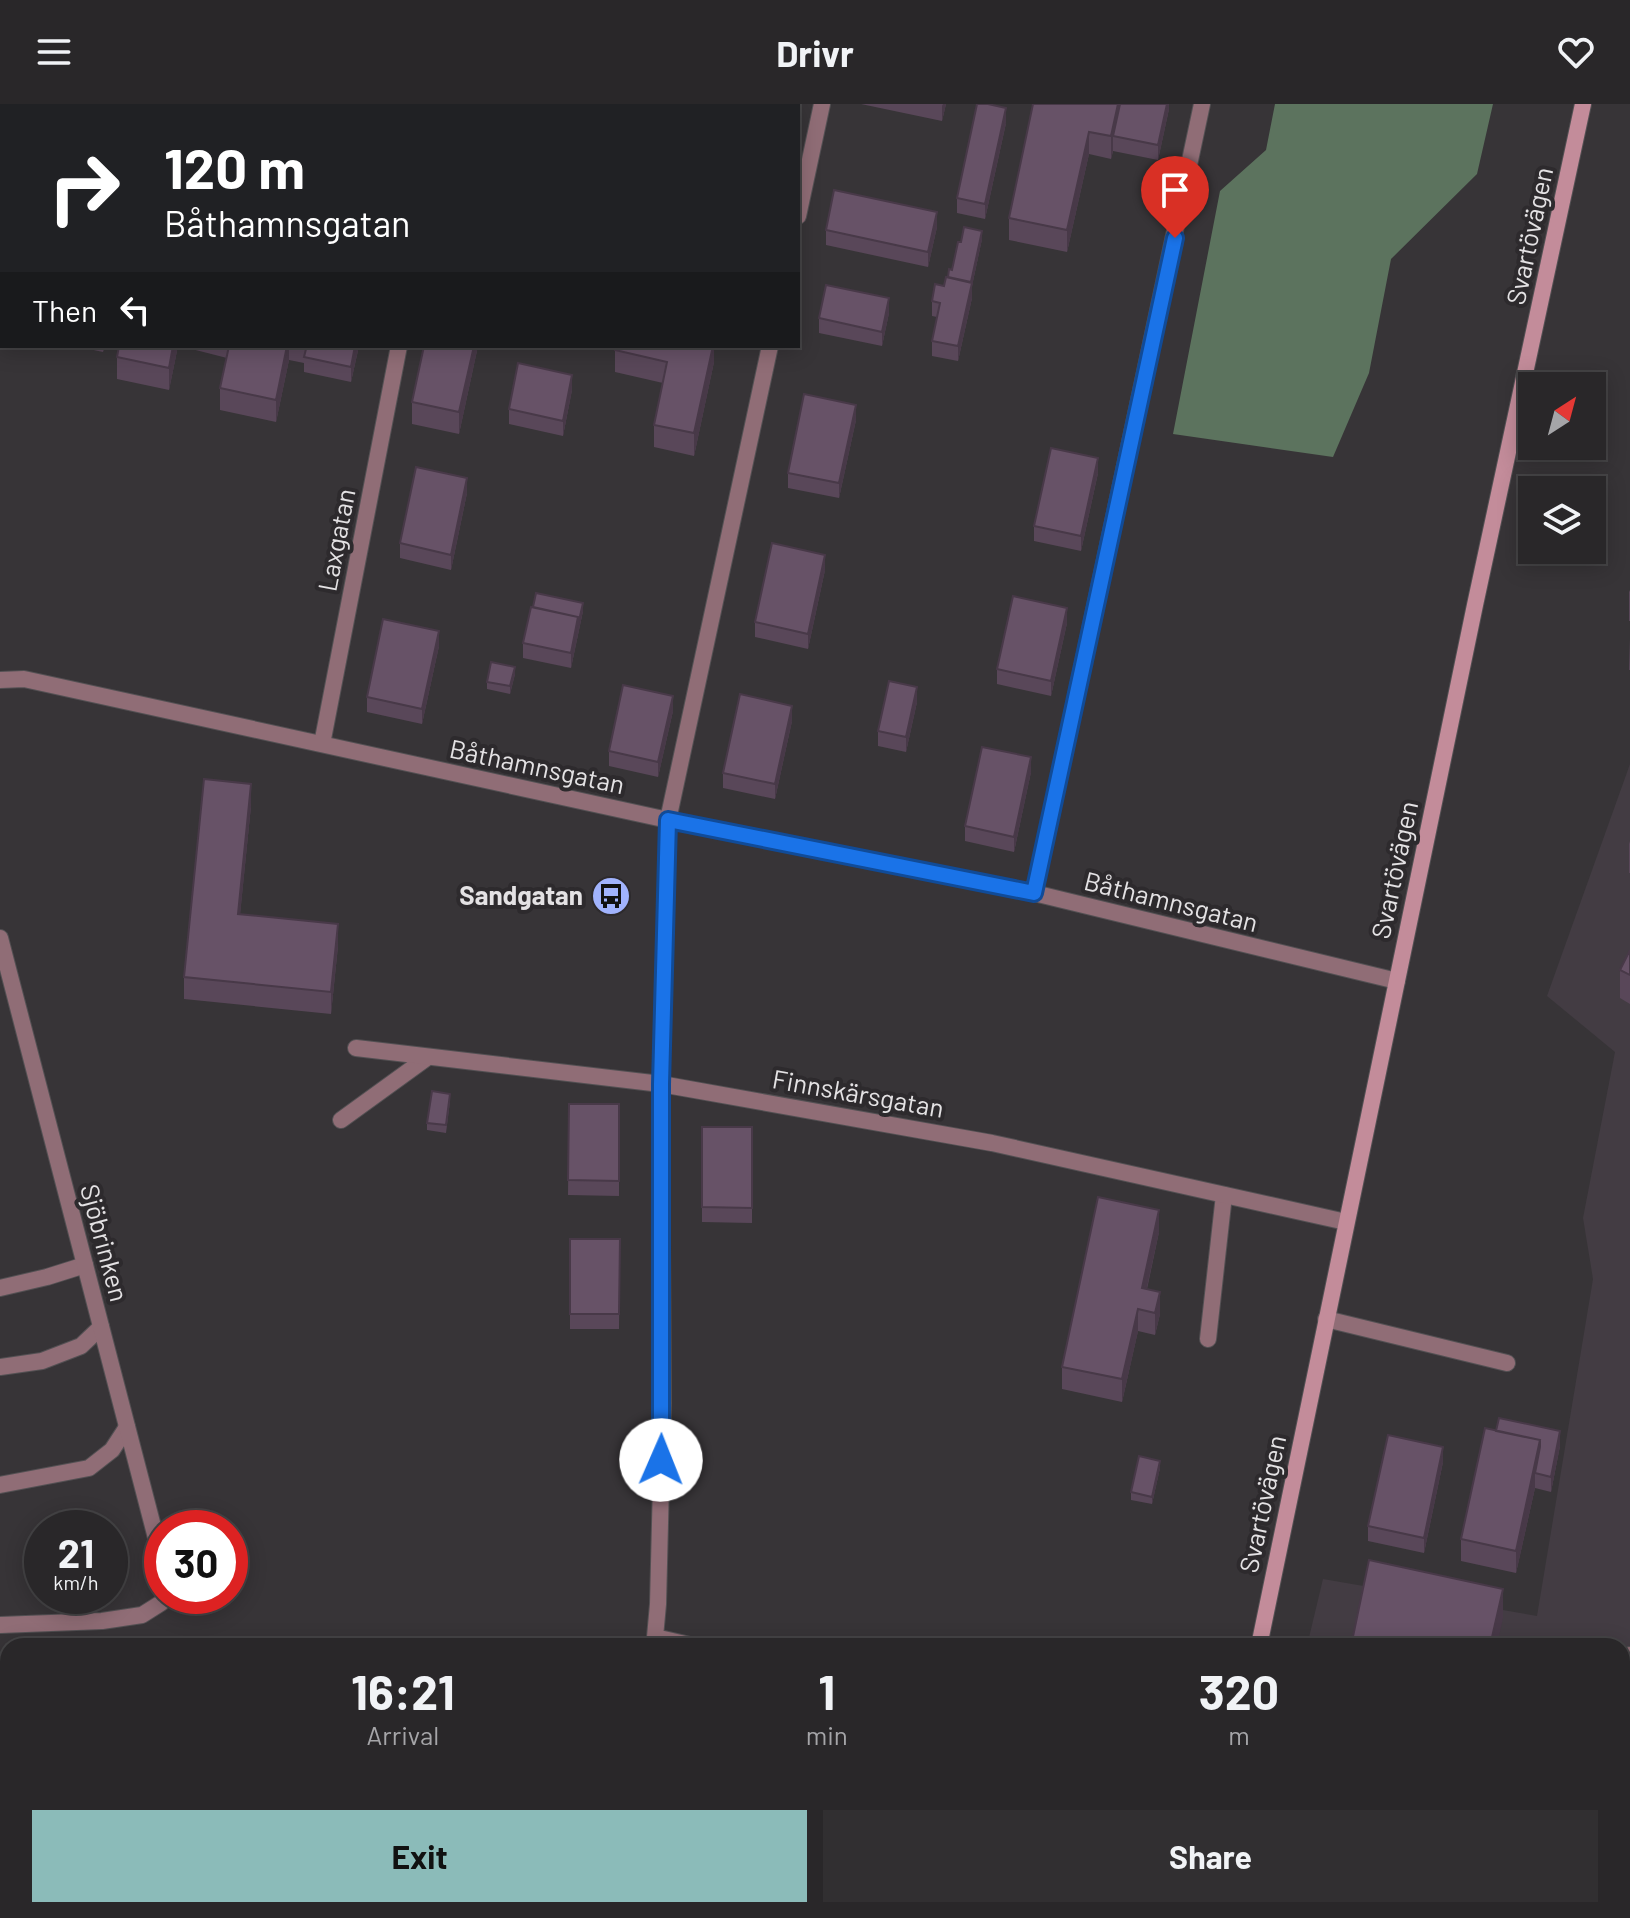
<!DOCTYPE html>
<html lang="en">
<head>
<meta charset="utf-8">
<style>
	:root { --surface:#292729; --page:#312f31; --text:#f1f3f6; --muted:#a5a5a8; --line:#454446; --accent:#8bbbb9 }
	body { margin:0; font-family:Barlow,sans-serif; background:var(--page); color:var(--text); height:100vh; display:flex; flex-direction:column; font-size:30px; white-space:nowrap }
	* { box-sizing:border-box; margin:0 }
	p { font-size:26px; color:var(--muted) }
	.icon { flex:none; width:44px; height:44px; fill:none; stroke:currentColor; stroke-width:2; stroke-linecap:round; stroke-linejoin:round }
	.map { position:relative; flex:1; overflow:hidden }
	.drawer { position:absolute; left:0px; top:1534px; width:1630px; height:280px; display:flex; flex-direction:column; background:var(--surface); border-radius:24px 24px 0 0; box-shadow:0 4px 20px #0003,0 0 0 2px var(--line) }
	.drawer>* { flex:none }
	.guide { position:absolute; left:0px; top:0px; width:800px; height:244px; box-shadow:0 4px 20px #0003,0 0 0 2px var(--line); background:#202124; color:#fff; overflow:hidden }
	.needle { width:52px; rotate:36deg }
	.tools { position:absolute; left:1518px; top:268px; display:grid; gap:16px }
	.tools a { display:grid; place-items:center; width:88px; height:88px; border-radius:0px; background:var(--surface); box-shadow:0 4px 20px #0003,0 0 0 2px var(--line); font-size:40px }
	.speed { position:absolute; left:24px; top:1406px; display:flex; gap:16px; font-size:40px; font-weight:700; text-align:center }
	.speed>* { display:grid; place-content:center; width:104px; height:104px; border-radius:50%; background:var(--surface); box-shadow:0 4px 20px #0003,0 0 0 2px var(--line); line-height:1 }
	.speed small { font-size:20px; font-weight:400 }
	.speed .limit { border:12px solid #d22; background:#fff; color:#111 }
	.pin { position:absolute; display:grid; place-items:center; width:68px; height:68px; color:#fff; margin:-82px -34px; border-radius:50% 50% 50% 0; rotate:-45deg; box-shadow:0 0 8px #0007 }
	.pin .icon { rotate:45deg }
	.me { position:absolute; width:88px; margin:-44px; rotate:1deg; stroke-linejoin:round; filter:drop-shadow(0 0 6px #0008) }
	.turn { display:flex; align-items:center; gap:28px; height:168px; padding:0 32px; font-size:36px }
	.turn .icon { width:104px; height:104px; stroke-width:2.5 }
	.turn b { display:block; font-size:56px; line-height:68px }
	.then { display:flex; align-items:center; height:76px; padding:0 32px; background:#0003; gap:16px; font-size:30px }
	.eta { display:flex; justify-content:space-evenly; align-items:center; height:136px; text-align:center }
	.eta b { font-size:48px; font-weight:700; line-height:56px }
	.action { display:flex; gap:16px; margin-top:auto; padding:16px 32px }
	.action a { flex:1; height:92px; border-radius:0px; background:var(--accent); color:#111; font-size:32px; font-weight:700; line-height:92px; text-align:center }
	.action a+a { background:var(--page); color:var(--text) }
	header { display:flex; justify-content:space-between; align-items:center; height:104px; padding:0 32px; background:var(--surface); font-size:36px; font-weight:700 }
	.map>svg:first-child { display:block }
</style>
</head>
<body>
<header><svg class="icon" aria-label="menu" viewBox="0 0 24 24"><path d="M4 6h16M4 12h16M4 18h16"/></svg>Drivr<svg class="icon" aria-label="heart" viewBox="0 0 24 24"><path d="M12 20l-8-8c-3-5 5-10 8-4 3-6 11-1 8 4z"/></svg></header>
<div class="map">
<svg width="1630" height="1814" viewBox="0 0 1630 1814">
	<rect width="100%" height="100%" fill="#373437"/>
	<!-- built -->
	<path fill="#433c43" d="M1630 660V1814H1242L1244 1806H1622V1542H1307L1323 1475 1537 1512 1593 1175 1583 1114 1615 948 1547 892Z
		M8 1667V1806H81V1814H0V1671Z"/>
	<!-- forest -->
	<path fill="#5c735e" d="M1275 0H1493L1477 70 1391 155 1369 269 1333 353 1173 330 1220 87 1266 46Z"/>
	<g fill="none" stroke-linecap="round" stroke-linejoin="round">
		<!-- service casing -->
		<g stroke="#535053" stroke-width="18">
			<path id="service" d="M341 1016 428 953
				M0 1184 47 1173 85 1161
				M1326 1215 1507 1259
				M1208 1235 1224 1091
				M0 1263 42 1257 81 1242 101 1223
				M0 1381 89 1364 112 1346 127 1323
				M0 1521 102 1517 142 1511 161 1499 165 1492"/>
		</g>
		<!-- minor casing -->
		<g stroke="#535053" stroke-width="18">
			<path id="minor" d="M80 2 81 0
				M450 2V0
				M0 82 2 83
				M798 112 822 0
				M0 576 24 575 668 716 1034 789 1397 877
				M322 640 399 242
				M1034 789 1202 0
				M0 834 162 1457
				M356 944 661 980 992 1039 1346 1118
				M694 1542 655 1533 658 1500 663 1299 661 980 668 716 770 242
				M1622 1587 1630 1551
				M1571 1814 1573 1806"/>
		</g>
		<!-- secondary casing -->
		<g stroke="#535053" stroke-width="18">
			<path id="secondary" d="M1259 1542 1475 501 1583 0"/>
		</g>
		<!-- service -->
		<use href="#service" stroke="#906d76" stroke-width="16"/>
		<!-- minor -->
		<use href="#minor" stroke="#906d76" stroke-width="16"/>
		<!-- secondary -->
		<use href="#secondary" stroke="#c38c9a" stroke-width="16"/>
	</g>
	<!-- wall -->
	<path fill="#594759" d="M861 0H946L942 17Z
		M1033 0H1169V5L1158 56 1113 47 1111 55 1089 50 1067 148 1009 136V114Z
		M2 2V60L0 59V4Z
		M1006 19 985 115 957 109V94Z
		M937 123 928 163 826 141V126Z
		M982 135 972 182V194L958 257 932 252V237L937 213 932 212V197L944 182 952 166 961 138Z
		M889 209 882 242 819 229V214Z
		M75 242H105L103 248Z
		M119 242H178L169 286 117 275V253Z
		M180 242H359L351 278 304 268V259L289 256 276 318 220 306V284L227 254Z
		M424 242H478L459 330 412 320V298Z
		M714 242V258L694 352 654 343V321L663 279 615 268V246Z
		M572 286 563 332 509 320V305Z
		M856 316 839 394 788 384V369Z
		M1098 369 1081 447 1034 437V422Z
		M467 389 451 466 400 454V439Z
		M825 466 808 545 755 533V518Z
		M1630 486V517H1629V488Z
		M583 507 571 564 523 554V539Z
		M1067 519 1051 592 997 580V565Z
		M1630 534V566H1629Z
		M439 542 422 620 367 608V593Z
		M515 570 510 590 487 585V578Z
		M917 598 906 648 878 642V627Z
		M673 607 658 673 609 662V647Z
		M792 617 775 695 723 684V669Z
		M1031 668 1014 748 965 737V722Z
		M251 702 240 810 338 842 331 910 184 895V873Z
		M1630 737V769H1629V740Z
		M1630 846V900L1620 894V866Z
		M450 997 446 1029 427 1026V1019Z
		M569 1000H619V1092L568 1091Z
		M702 1023H752V1119L702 1118Z
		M1159 1128 1147 1185 1160 1210 1155 1231 1138 1227 1122 1298 1062 1285V1263Z
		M570 1135H620L619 1225H570Z
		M1560 1342 1551 1388 1535 1384 1516 1469 1461 1457V1435Z
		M1443 1358 1424 1449 1368 1437V1422Z
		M1160 1364 1152 1400 1131 1396V1388Z
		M1294 1806H1440L1438 1814H1294Z"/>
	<!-- shaded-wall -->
	<path fill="#483948" d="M943 0H946L942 17V2Z
		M1118 0H1123L1113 32V47L1111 55V32Z
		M1167 0H1169V5L1158 56V41Z
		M1006 4V19L985 115V100Z
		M1089 28V50L1067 148V126Z
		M937 108V123L928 163V148Z
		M982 127V135L972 182V194L958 257V242Z
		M889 194V209L882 242V228Z
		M173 242H178L169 286V264Z
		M287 242H289V256L276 318V296Z
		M355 242H359L351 278V263Z
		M474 242H478L459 330V308Z
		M713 242H714V258L694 352V329Z
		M572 271V286L563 332V317Z
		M856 301V316L839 394V379Z
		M1098 354V369L1081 447V432Z
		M467 374V389L451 466V451Z
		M825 451V466L808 545V530Z
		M583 499V507L571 564V549L578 513Z
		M1067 504V519L1051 592V577Z
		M439 527V542L422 620V605Z
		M515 563V570L510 590V582Z
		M917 583V598L906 648V633Z
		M673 592V607L658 673V658Z
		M792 602V617L775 695V680Z
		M1031 653V668L1014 748V733Z
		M251 680V702L238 832V810Z
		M338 820V842L331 910V888Z
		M1159 1106V1128L1142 1206V1184Z
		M1160 1188V1210L1155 1231V1209Z
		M1138 1205V1227L1122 1298V1275Z
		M1560 1327V1342L1551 1388V1373Z
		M1540 1336 1538 1370 1535 1369V1384L1516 1469V1447Z
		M1443 1343V1358L1424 1449V1434Z
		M1160 1357V1364L1152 1400V1393Z
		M1503 1485V1514L1497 1542H1490Z
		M1434 1806H1440L1438 1814H1432Z"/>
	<!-- building -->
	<path fill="#675267" stroke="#483948" stroke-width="2" d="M1 0H15L24 2H2V45L0 44Z
		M346 0H366L365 2H345Z
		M477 0H524V2H477Z
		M624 0H634L643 2H623Z
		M754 0H798L797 2H753Z
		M977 0H988L1006 4 985 100 957 94Z
		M1033 0H1118L1111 32 1089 28 1067 126 1009 114Z
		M1120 0H1167L1158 41 1113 32Z
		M834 86 937 108 928 148 826 126Z
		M964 123 982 127 971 178 948 173 949 165 952 166 958 138H961Z
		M946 173 972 179 958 242 932 237 940 199 932 197 935 180 944 182Z
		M826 181 889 194 882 228 819 214Z
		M119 242H173L169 264 117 253Z
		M229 242H287L276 296 220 284Z
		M293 242H355L351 263 304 253 306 245Z
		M424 242H474L459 308 412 298Z
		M616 242H713L694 329 654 321 667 258 615 246Z
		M518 259 572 271 563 317 509 305Z
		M804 290 856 301 839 379 788 369Z
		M1051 344 1098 354 1081 432 1034 422Z
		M416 363 467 374 451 451 400 439Z
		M772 439 825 451 808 530 755 518Z
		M536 489 583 499 578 521V513L533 503Z
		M1013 492 1067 504 1051 577 997 565Z
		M531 503 578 513 571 549 523 539Z
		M383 515 439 527 422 605 367 593Z
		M491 558 515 563 510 582 487 578Z
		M889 577 917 583 906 633 878 627Z
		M623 581 673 592 658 658 609 647Z
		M740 590 792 602 775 680 723 669Z
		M982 643 1031 653 1014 733 965 722Z
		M204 675 251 680 238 810 338 820 331 888 184 873Z
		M1630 846V871L1620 866Z
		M432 987 450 990 446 1021 427 1019Z
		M569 1000H619V1077L568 1076Z
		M702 1023H752V1104L702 1103Z
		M1098 1093 1159 1106 1142 1184 1160 1188 1155 1209 1138 1205 1122 1275 1062 1263Z
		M570 1135H620L619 1210H570Z
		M1499 1314 1560 1327 1551 1373 1535 1369 1540 1343V1336L1496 1327Z
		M1485 1324 1540 1336 1516 1447 1461 1435Z
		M1388 1331 1443 1343 1424 1434 1368 1422Z
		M1139 1352 1160 1357 1152 1393 1131 1388Z
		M1369 1456 1503 1485 1490 1542H1351Z
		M1305 1806H1434L1432 1814H1342Z"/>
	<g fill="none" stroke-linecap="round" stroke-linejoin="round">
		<!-- route casing -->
		<g stroke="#114b97" stroke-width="20">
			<path id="route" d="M661 1356V980L668 716 1034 789 1175 134"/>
		</g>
		<!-- route -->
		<use href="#route" stroke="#1a73e8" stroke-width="14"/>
	</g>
	<!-- icons -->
	<defs>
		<g id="bus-disc" transform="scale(2)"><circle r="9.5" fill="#a1b3fd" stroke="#2d2a2d"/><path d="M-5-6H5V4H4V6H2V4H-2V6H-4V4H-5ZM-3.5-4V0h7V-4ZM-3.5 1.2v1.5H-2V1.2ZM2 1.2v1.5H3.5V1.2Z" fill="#111"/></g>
	</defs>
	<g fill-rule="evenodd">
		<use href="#bus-disc" x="611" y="792"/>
	</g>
	<g text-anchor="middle" stroke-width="8" stroke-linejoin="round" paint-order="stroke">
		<!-- street labels -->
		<g font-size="26" fill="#e4e2e4" stroke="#2d2a2d">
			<text transform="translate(1530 132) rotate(-78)" y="9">Svartövägen</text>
			<text transform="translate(337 436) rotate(-79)" y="9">Laxgatan</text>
			<text transform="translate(537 663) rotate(12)" y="9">Båthamnsgatan</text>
			<text transform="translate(1395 766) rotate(-78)" y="9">Svartövägen</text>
			<text transform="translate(1171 798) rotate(14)" y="9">Båthamnsgatan</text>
			<text transform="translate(858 990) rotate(10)" y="9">Finnskärsgatan</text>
			<text transform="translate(104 1139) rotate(75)" y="9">Sjöbrinken</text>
			<text transform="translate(1263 1400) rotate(-78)" y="9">Svartövägen</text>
		</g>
		<!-- poi labels -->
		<g font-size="26" font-weight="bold" fill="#e4e2e4" stroke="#2d2a2d" text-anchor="end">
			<text x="583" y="801">Sandgatan</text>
		</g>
	</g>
</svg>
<div class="tools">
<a><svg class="needle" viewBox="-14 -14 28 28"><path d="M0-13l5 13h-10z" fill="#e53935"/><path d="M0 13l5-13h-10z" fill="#a5a5a8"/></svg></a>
<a><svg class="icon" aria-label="layers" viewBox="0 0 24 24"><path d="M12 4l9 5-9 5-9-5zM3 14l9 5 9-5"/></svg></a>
</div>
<div class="speed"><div>21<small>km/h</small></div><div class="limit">30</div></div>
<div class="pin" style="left:1175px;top:134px;background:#d93025"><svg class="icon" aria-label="arrive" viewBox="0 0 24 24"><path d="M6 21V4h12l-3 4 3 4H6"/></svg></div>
<svg class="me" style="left:661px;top:1356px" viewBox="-20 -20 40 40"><circle r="19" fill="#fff"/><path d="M0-13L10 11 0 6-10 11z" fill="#1a73e8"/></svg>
<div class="guide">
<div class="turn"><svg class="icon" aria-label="right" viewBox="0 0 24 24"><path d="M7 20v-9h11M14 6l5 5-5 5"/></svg><div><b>120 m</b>Båthamnsgatan</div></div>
<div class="then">Then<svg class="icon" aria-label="left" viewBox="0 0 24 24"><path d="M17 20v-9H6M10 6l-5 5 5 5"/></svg></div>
</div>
<section class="drawer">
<div class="eta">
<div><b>16:21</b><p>Arrival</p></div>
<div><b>1</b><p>min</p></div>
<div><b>320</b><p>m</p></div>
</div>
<div class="action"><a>Exit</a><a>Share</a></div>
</section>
</div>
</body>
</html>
